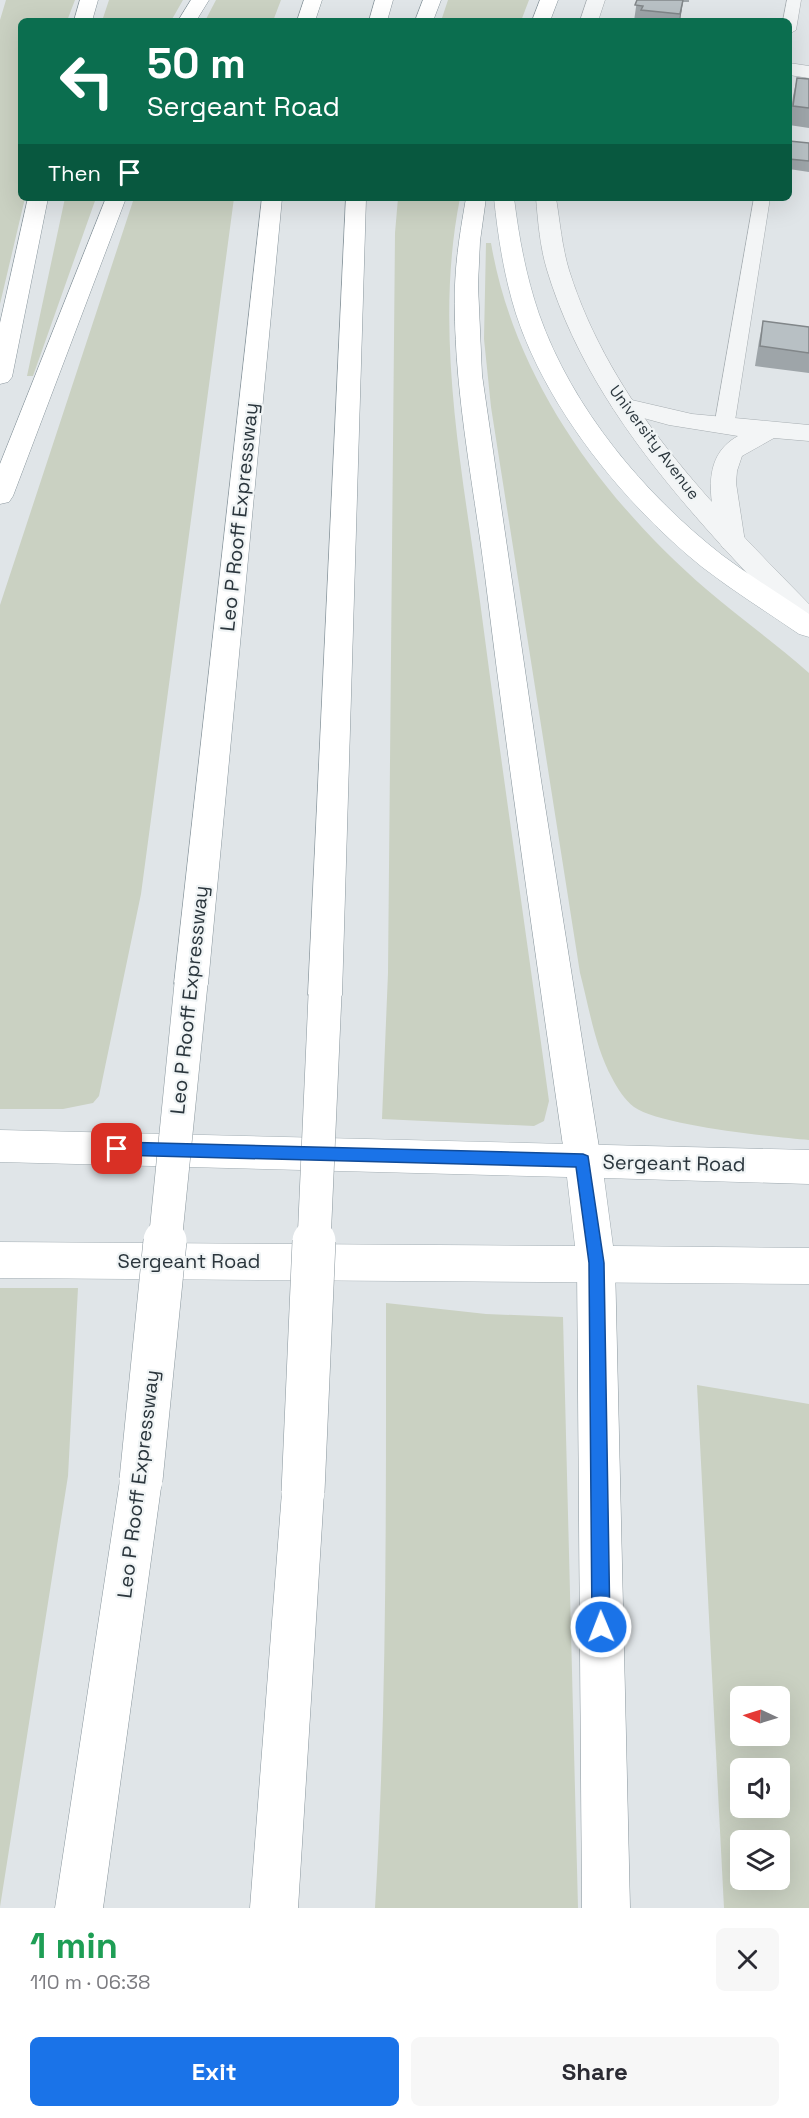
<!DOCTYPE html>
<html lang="en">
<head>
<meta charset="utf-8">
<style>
	:root { --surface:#fff; --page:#f7f7f7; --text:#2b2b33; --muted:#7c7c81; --accent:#1a73e8 }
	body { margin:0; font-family:"Space Grotesk",sans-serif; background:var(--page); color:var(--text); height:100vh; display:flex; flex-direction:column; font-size:22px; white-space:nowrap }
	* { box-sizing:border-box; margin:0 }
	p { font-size:20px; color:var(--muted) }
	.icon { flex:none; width:33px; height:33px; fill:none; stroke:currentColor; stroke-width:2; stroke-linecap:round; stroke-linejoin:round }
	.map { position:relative; height:1908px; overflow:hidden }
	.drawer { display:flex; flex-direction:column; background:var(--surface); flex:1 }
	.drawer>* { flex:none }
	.guide { position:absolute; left:18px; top:18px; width:774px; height:183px; border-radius:9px; box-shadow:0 6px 24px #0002; background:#0b6e4f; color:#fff; overflow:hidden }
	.needle { width:39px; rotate:274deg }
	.buttons { position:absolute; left:730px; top:1686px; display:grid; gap:12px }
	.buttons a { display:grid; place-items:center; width:60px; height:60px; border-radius:9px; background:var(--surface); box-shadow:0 6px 24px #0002; font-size:30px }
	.pin { position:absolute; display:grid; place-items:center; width:51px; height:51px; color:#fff; margin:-26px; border-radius:12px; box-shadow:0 3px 9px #0006 }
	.me { position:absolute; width:66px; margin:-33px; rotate:359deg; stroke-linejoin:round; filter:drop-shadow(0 0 4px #0008) }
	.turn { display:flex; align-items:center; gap:21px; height:126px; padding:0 30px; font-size:27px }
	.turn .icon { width:78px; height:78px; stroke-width:2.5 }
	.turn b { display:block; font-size:42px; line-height:51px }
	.then { display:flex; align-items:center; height:57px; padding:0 30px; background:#0003; gap:12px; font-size:22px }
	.round { display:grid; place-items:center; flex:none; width:63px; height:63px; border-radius:9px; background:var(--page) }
	.head { display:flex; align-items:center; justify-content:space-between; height:102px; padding:0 30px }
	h1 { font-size:36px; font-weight:600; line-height:45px; color:#1e9e55 }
	.button { display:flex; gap:12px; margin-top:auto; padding:12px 30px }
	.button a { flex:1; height:69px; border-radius:9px; background:var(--accent); color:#fff; font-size:24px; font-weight:600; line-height:69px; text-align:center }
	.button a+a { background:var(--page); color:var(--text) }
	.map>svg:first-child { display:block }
</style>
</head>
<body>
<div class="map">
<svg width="809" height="1908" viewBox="0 0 809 1908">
	<rect width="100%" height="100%" fill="#e0e5e8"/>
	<!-- green -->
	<path fill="#cad1c2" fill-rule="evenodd" d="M6 0H75L67 21H21V198H25L0 304V20Z
		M109 0H183L171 21H102Z
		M216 0H281L273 21H205Z
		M448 0H529L521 21H441Z
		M65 198H96L33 376H27Z
		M134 198H234L141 894 99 1096 93 1103 63 1109H0V605Z
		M398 198H460C434 329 461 463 479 594 501 763 526 932 549 1101L544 1121 534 1126 382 1119 388 973 395 233Z
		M486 243H491C514 379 603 500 706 589 740 618 776 644 809 673V1140C773 1137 661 1126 634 1107 625 1100 617 1088 612 1078 595 1047 589 1007 580 973L491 407 484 339Z
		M0 1288H78L68 1476 0 1907Z
		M386 1303 486 1314 563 1317 578 1908H375C387 1707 386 1505 386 1303Z
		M697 1385 809 1404V1908H724ZM741 1696H780V1736H741ZM741 1768H780V1808H741ZM741 1840H780V1880H741Z"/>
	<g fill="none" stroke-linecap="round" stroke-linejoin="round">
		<!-- service casing -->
		<g stroke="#a6adb1" stroke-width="1">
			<path id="service" d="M787 0H801L796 30 789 34V21H783Z
				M754 198H770L734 427 731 431H717L714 427Z"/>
		</g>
		<!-- minor casing -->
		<g stroke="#a6adb1" stroke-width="1">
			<path id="minor" d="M789 63 809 66V78L789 75Z
				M623 398 692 414 809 425V441L774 438 742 456 737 471 736 483 745 542 741 548 732 551 723 548 719 542C712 505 698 458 738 436L669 425 614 410 611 405 614 400Z"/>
		</g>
		<!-- tertiary casing -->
		<g stroke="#a6adb1" stroke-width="1">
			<path id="tertiary" d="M587 0H605L598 21H580Z
				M536 198H556C560 222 562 247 569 270 611 404 713 506 809 604V631L799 628C699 523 590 412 547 270 540 247 538 222 536 198Z"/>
		</g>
		<!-- primary casing -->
		<g stroke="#a1acb2" stroke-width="1">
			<path id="primary" d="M494 198H514C519 238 526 276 539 314 572 408 644 494 722 555 750 576 780 594 809 614V637L799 634C767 612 733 591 702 567 624 504 547 409 516 314 504 276 498 237 494 198Z
				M0 1130 809 1150V1184L604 1178 613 1246 809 1248V1284L0 1278V1242L575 1246 567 1177 0 1162Z"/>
		</g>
		<!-- trunk casing -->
		<g stroke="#89969d" stroke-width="1">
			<path id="trunk" d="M80 0H98L92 21H74Z
				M540 0H558L550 21H532Z
				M28 198H48L12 377 8 382 0 384V323Z
				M466 198H486L480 241 478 285 482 375 541 780 601 1160 596 1172 583 1177 570 1172 565 1160C537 965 509 771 485 576 473 480 452 382 455 285 456 256 461 227 466 198Z"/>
		</g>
		<!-- motorway casing -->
		<g stroke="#89969d" stroke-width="1">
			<path id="motorway" d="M191 0H209L196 21H178Z
				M304 0H322L315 21H297Z
				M375 0H393L387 21H369Z
				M423 0H441L433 21H415Z
				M106 198H126L13 496 9 502 0 504V464Z
				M262 198H282L208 984 203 994 191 998 179 994 174 984Z
				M346 198H366L342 995 337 1005 325 1009 313 1005 308 995Z
				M596 1245 609 1250 615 1263 630 1908H582L577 1263 583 1250Z
				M141 1459 156 1465 162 1480 103 1908H55L120 1480 126 1465Z
				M303 1471 318 1477 324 1492 298 1908H250L282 1492 288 1477Z"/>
		</g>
		<!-- service -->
		<use href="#service" fill="#f3f5f6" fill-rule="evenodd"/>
		<!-- minor -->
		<use href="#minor" fill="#f3f5f6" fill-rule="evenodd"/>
		<!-- tertiary -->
		<use href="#tertiary" fill="#f3f5f6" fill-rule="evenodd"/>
		<!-- primary -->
		<use href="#primary" fill="#fff" fill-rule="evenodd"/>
		<!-- trunk -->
		<use href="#trunk" fill="#fff" fill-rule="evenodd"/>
		<!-- motorway -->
		<use href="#motorway" fill="#fff" fill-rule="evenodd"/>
		<!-- motorway-bridge-far1 casing -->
		<g stroke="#89969d" stroke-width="34" stroke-linecap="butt">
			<path id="motorway-bridge-far1" d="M165 1243 191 984
				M314 1243 325 995"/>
		</g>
		<!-- motorway-bridge casing -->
		<g stroke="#89969d" stroke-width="44" stroke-linecap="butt">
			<path id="motorway-bridge" d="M141 1480 165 1241
				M303 1492 314 1241"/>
		</g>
		<!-- motorway-bridge-far1 -->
		<use href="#motorway-bridge-far1" stroke="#fff" stroke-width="33"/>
		<!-- motorway-bridge -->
		<use href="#motorway-bridge" stroke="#fff" stroke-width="43"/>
	</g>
	<!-- wall -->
	<path fill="#9ea5a9" d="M637 0H689V2H683L680 21H634Z
		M797 78 809 79V128L789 125 793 96Z
		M789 141 809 143V172L789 169Z
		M763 321 809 327V373L755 366 759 341Z"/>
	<!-- shaded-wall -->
	<path fill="#818689" d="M683 0 680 21H679L680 14Z"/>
	<!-- building -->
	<path fill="#b8c0c4" stroke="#818689" stroke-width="1.5" d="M637 0H683L680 14 641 10 643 6 635 5Z
		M797 78 809 79V108L793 106Z
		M789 141 809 143V161L789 159Z
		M763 321 809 327V353L760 346Z"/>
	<!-- route -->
	<path fill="#1a73e8" stroke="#114b97" stroke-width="1.5" d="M117 1142 583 1154 588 1156 604 1263 610 1627 608 1634 601 1636 595 1634 592 1627 589 1263 576 1167 117 1155 111 1153 109 1149 111 1144Z"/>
	<g text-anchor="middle" stroke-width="4.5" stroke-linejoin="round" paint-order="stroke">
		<!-- far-street labels -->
		<g font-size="16" fill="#2b363d" stroke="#f0f4f5">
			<text transform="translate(655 442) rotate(53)" y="6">University Avenue</text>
		</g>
		<!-- street labels -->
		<g font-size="20" fill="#2b363d" stroke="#f0f4f5">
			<text transform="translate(239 517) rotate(-84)" y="7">Leo P Rooff Expressway</text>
			<text transform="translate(189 1000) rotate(-84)" y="7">Leo P Rooff Expressway</text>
			<text transform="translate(674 1163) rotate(1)" y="7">Sergeant Road</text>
			<text x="189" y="1268">Sergeant Road</text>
			<text transform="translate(138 1484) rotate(-83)" y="7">Leo P Rooff Expressway</text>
		</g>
	</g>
</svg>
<div class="buttons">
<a><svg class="needle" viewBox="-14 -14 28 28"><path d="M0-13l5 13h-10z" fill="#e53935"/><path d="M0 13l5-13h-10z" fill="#7c7c81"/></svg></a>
<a><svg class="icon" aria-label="sound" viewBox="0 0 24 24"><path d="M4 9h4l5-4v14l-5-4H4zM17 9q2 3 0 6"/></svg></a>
<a><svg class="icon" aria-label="layers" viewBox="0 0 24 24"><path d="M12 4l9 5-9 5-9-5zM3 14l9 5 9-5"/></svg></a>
</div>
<div class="pin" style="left:117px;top:1149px;background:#d93025"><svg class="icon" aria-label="arrive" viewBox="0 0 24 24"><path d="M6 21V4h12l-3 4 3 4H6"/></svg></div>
<svg class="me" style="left:601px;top:1627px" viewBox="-20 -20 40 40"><circle r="17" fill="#1a73e8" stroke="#fff" stroke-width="3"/><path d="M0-11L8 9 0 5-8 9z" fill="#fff"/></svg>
<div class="guide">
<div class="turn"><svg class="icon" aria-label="left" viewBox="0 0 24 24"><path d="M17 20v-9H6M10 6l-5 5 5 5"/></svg><div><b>50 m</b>Sergeant Road</div></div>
<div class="then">Then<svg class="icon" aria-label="arrive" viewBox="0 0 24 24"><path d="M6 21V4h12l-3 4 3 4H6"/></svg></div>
</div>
</div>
<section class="drawer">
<div class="head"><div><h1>1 min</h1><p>110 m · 06:38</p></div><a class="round"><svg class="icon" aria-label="close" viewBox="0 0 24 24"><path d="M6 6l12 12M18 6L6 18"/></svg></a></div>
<div class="button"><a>Exit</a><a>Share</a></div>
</section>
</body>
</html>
